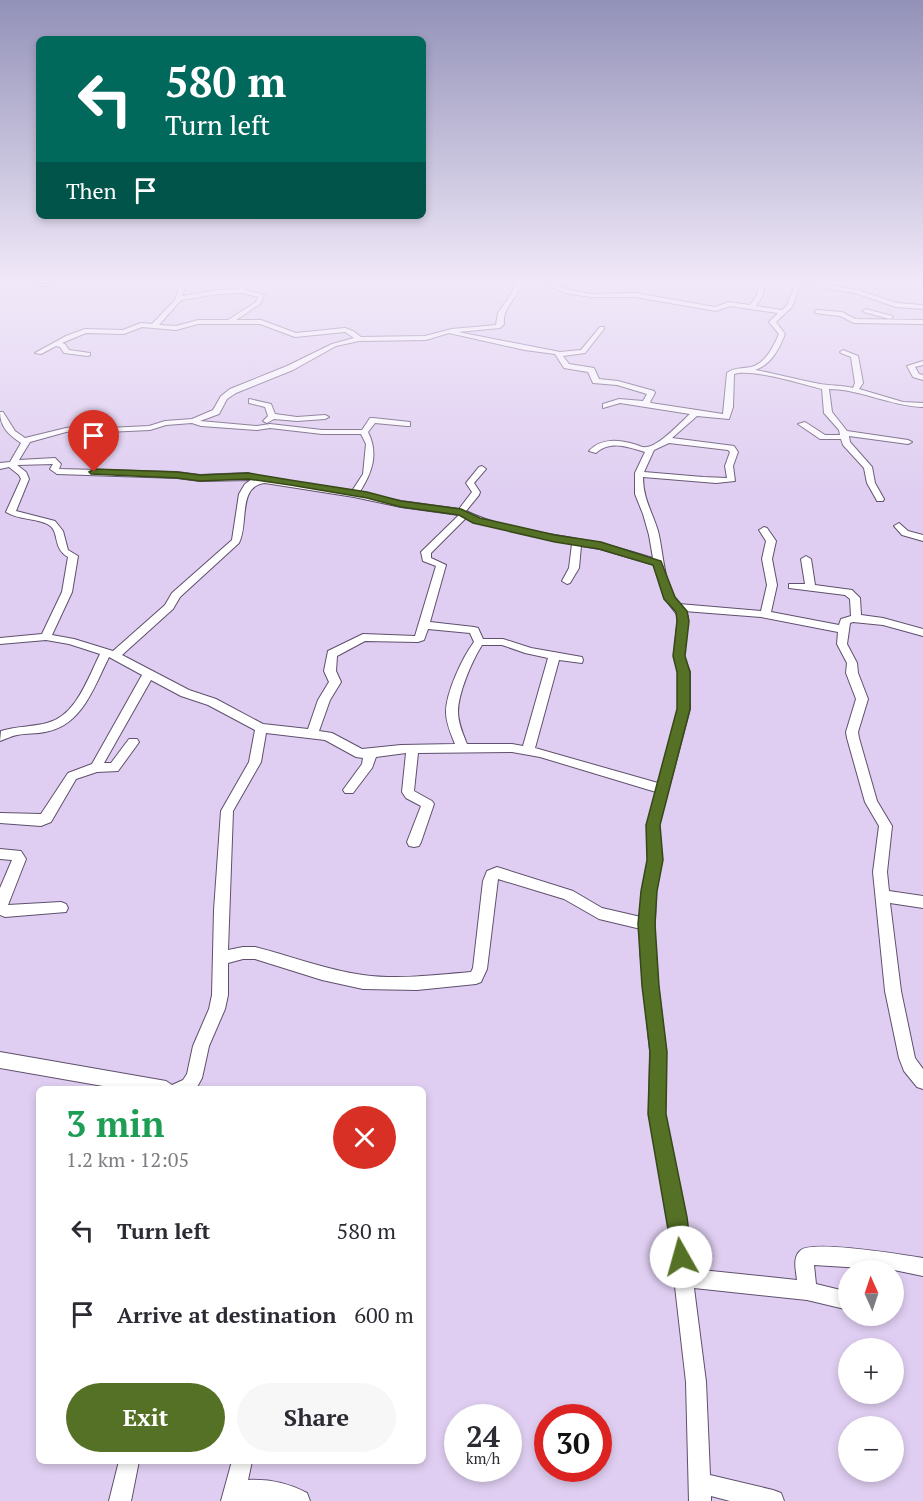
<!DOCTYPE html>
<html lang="en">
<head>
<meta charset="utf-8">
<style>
	:root { --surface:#fff; --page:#f7f7f7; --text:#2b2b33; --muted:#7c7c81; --accent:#557125 }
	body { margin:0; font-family:"PT Serif",serif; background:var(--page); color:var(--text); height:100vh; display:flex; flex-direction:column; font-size:22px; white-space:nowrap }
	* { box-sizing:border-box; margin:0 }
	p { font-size:20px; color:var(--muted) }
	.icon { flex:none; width:33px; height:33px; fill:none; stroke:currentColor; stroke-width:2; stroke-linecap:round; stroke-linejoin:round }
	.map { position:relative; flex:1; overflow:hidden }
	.sheet { position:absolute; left:36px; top:1086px; width:390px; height:378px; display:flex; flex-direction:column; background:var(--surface); border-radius:9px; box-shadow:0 3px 9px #0003 }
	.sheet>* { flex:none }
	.guide { position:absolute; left:36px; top:36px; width:390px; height:183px; border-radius:9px; box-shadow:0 3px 9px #0003; background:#00695c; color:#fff; overflow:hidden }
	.needle { width:39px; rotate:357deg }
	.controls { position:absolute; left:838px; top:1260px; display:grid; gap:12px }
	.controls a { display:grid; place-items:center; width:66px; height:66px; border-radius:50%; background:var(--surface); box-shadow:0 3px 9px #0003; font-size:30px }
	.speed { position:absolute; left:444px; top:1404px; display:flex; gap:12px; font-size:30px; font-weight:700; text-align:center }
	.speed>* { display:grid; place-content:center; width:78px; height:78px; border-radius:50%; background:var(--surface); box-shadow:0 3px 9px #0003; line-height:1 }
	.speed small { font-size:15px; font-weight:400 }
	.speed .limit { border:9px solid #d22; background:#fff; color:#111 }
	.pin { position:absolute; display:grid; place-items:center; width:51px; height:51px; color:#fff; margin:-62px -26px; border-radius:50% 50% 50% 0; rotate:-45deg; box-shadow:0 0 6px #0007 }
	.pin .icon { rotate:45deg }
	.me { position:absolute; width:66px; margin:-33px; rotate:353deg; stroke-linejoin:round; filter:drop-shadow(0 0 4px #0008) }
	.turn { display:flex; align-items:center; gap:21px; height:126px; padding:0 30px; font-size:27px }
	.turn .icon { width:78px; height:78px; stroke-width:2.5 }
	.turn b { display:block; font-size:42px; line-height:51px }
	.then { display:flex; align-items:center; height:57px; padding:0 30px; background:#0003; gap:12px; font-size:22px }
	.round { display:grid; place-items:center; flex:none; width:63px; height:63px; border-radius:32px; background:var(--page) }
	.head { display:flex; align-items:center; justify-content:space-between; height:102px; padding:0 30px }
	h1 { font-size:36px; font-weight:600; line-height:45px; color:#1e9e55 }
	.cta { display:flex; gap:12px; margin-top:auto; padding:12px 30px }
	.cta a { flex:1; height:69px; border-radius:36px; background:var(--accent); color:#fff; font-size:24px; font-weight:600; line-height:69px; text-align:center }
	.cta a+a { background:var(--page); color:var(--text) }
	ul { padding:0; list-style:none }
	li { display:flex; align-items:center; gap:18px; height:84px; padding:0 30px }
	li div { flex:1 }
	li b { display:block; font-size:22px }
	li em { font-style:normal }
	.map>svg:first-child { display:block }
</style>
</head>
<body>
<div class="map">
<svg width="923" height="1501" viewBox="0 0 923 1501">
	<rect width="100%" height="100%" fill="#dfcef1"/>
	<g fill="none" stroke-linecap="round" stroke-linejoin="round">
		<!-- minor casing -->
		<g stroke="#5f506d" stroke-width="2">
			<path id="minor" d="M35 284H58C53 287 40 287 35 284Z
				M180 284H186L182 296 218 290 239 289V284H245V290L264 295 260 304 236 320H261L296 333 345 328 353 331 361 337 425 336 452 329 496 325 498 313 511 294 515 284H521C518 299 502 307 504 324L500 328 458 332 560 352 581 350 600 327H604V329L585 353 563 356 569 364 594 368 599 379 618 381 654 391 655 393 650 402 651 403 723 414 727 373C735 367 742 369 751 367 766 363 773 347 779 334L769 322 778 313 730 306 716 311 635 297H591L565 293 546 284H553L569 290 591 294 635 293 715 307 729 302 750 305 757 295 759 284H765L763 295 756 306 782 310 787 305 794 287 815 284 799 289 792 307 776 322 785 334C779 349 772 364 755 370 777 374 798 380 820 384 831 386 842 385 853 388L855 383 851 357 841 353 840 352 843 350 858 356 863 383 859 389 903 402 923 403V407C890 406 860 389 829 389L832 412 847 431 908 440 912 442 908 444 849 436 850 442 872 467 875 483 884 499 883 501H877L876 499 867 483 864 468 843 445 841 439H820L798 424 805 422 825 435H840L839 430 824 413 822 389C803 384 751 368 734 374L733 407 729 419 697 416 672 438 734 446 738 452 733 466 735 481 716 483 643 477C643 499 652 511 658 531 664 555 663 584 679 604L761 611 767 585 762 559 766 541 759 530 764 527 767 528 776 541 772 559 777 585 771 612 839 625 841 619 851 616 850 599 845 595 789 588V584H805L801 559 806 556 811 559 815 585 852 590 860 598 861 615 883 618 923 629V636L883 625 853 622 850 623 847 644 857 663 858 673 868 699 858 732 859 738 877 801 892 826 887 872 889 891 923 896V908L890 903 901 991 915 1058 923 1069V1089L917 1087 904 1071 899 1058 885 991 873 872 879 826 865 802 847 738 846 732 856 699 846 673 847 663 837 644 838 632 761 617 684 611 688 616 684 656 690 672V709L659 825 662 860 656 891 654 950 666 1051 665 1114 685 1217 692 1269 797 1280C796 1270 792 1257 801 1250 814 1240 904 1255 923 1258V1276L894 1270 814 1265 816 1284 849 1292V1310L807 1300 694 1288 706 1382 710 1475 773 1490 781 1493 784 1501H730L711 1496V1501H689L686 1382 667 1217 649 1114 650 1051 640 950 641 929 599 919 564 899 498 879 487 969 481 982 476 984 417 990 363 989 322 980 255 959H243L228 963V995L225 1009 209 1046 202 1078 196 1089H120L0 1068V1052L166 1081 172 1085 183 1080 187 1074 193 1046 209 1009 212 995 214 910 221 811 249 762 255 730 208 705 181 696 151 680 104 763H111L129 739H137L139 742 137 745 118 771 97 772 76 779 51 822 41 826 0 823V813L41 814 68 773 92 764 142 675 109 657C94 687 82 726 45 732 36 734 27 733 17 735 11 736 6 739 0 741L1 731C17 726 32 727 47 723 76 716 88 678 100 654L69 644 46 640 0 644V638L42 634 62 592 68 557C52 548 60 532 49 525 38 518 18 520 6 512L21 479 19 475 9 467 0 469V463L10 462 21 443C9 435 0 427 0 412H3L15 431 25 438 66 428 93 425 107 428 149 426 165 421 192 419 213 410 221 396 230 389 287 366 332 344 354 338 345 332 295 337 260 324H198L176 330 142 327 124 334 86 333 62 343 65 344 69 350 90 353V355L88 356 64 353 60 347 56 346 41 354 35 353 66 336 85 329 123 330 141 323 152 324 175 300ZM242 293 258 297 256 302 228 320H198L176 326 159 325 181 300 218 294ZM449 333 525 350 555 354 564 368 588 372 593 383 617 385 647 394 643 401 619 399 603 404V408L620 403 690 414C680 423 658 447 646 447 643 448 640 446 637 445 620 440 602 437 589 451L596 453C610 440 628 447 645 452L635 473V494L643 514 649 535 653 558C636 553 620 548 603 544 558 533 509 532 466 511L479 495 480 492 474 483 486 469 482 466 479 467 466 483 472 492 459 509 401 501 359 493C372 473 379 454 368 432L375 423 407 426H410V422L373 418H370L362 430H322L270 424 257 426 200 421 219 414 227 399 236 393 293 370 336 346 359 341 426 340ZM192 423 201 426 257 430 270 428 322 434H361L366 444 363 474 352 491 261 478 248 473 200 475 177 472 59 469 61 464 55 458 19 460 30 442 66 432 93 429 107 432 150 430 166 425ZM669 443 728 450 730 452 725 466 727 478 703 477 644 472 654 450ZM53 464 50 469 57 474 177 478 200 481 251 480 245 484 239 494 232 540 172 593 165 605 113 651 74 639 52 635 72 592 78 556 68 550 63 531 55 521 16 511 29 479 26 472 17 465ZM265 483 354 497 401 507 459 515 421 552 423 561 436 566 415 636 363 634 328 651 324 671 329 682 318 700 308 729 263 724 216 699 189 690 122 655 173 609 180 597 239 543C249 524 237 486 265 483ZM466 518 474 522 572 544 569 568 562 581 567 584 570 583 579 568 581 546 600 549 654 565 665 599 678 616 674 656 678 672V709L658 783 535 748 559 660 582 663 583 660 582 657 531 648 503 639H483L478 628 474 627 430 622 446 565 431 558V553ZM428 629 470 633 474 642C462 658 446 693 446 712 446 723 451 734 455 744L401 745 362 749 332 733 319 731 330 700 341 682 336 671 337 656 365 641 418 642 424 640ZM482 645H502L525 653 548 658 523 746 512 744H467C463 734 458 723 458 712 458 693 472 661 482 645ZM266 733 325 740 356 757 363 758 362 764 343 790 345 793H353L372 768 376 757 406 753 402 792 406 798 421 806 407 842 409 846 414 847 419 846 421 842 434 804 432 801 414 791 418 753 512 752 540 757 656 792 647 825 648 860 642 891 641 917 602 908 573 891 497 867 487 871 483 881 473 968 471 972C435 975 399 980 363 975 326 970 291 956 255 947H243L228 950 233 811 261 762Z
				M917 284H923L920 289 915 288Z
				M826 285 858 290 897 303 923 305V309L896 307 855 293 824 288Z
				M866 309 892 316 893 317 890 319 864 312 863 311Z
				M817 310 842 312 855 319 923 320V324L854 323 840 316 815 313V311Z
				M923 361V365L915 367 919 374 923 375V380L913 377 907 366Z
				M249 399 271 404 275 414 297 417 325 415 329 417 325 419 297 421 274 419 267 423 263 421 268 416 265 407 249 403Z
				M899 523 908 531 923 535V541L902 535 894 526Z
				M0 849 21 851 26 859 8 905 61 902 66 904 68 908 66 912 5 917 0 915V888L12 860 0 859Z
				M119 1461H139L131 1501H109Z
				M232 1461H252L248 1480C269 1479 288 1483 307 1493L310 1501H221Z"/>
		</g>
		<!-- minor -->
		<use href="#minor" fill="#fff" fill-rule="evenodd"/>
	</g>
	<!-- sky -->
	<linearGradient id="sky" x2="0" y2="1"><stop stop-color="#9291b8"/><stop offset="0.57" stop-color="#f1e9f9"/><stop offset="1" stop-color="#f1e9f9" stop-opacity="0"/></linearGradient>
	<rect width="923" height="494" fill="url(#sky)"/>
	<!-- route -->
	<path fill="#557125" stroke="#374918" stroke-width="1.5" d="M94 469 177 472 200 475 248 473 290 480 367 492 401 501 461 509 480 518 555 535 601 542 661 561 675 597 687 611 689 621 685 656 690 672V709L660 825 663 860 657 891 655 924 659 986 667 1052 666 1114 687 1217 692 1257 689 1264 681 1267 674 1264 648 1114 650 1052 642 986 638 924 641 891 647 860 646 825 677 709V672L673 656 677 621 676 612 664 599 653 565 599 549 555 542 473 523 459 515 401 507 367 498 290 485 248 479 200 481 177 478 91 474 89 472Z"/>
</svg>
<div class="controls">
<a><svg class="needle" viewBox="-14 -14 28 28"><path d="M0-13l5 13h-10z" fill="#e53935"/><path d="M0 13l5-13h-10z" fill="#7c7c81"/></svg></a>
<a>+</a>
<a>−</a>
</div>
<div class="speed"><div>24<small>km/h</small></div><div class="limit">30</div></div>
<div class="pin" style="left:94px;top:472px;background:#d93025"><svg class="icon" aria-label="arrive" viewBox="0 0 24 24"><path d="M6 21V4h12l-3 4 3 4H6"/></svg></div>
<svg class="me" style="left:681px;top:1257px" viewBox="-20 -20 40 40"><circle r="19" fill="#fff"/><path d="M0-13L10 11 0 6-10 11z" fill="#557125"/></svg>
<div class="guide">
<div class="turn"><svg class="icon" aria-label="left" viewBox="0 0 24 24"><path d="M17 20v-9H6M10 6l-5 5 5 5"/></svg><div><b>580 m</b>Turn left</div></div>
<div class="then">Then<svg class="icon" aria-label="arrive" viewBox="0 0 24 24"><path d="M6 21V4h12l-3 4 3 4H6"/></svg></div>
</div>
<section class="sheet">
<div class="head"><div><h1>3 min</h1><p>1.2 km · 12:05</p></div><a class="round" style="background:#d93025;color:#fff"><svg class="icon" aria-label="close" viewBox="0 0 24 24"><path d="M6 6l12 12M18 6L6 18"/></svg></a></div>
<ul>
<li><svg class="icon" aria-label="left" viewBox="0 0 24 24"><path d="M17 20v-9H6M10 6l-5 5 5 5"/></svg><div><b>Turn left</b></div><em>580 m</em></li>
<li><svg class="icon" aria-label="arrive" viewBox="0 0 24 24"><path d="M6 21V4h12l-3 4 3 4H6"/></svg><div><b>Arrive at destination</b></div><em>600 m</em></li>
</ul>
<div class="cta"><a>Exit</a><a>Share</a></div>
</section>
</div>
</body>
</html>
